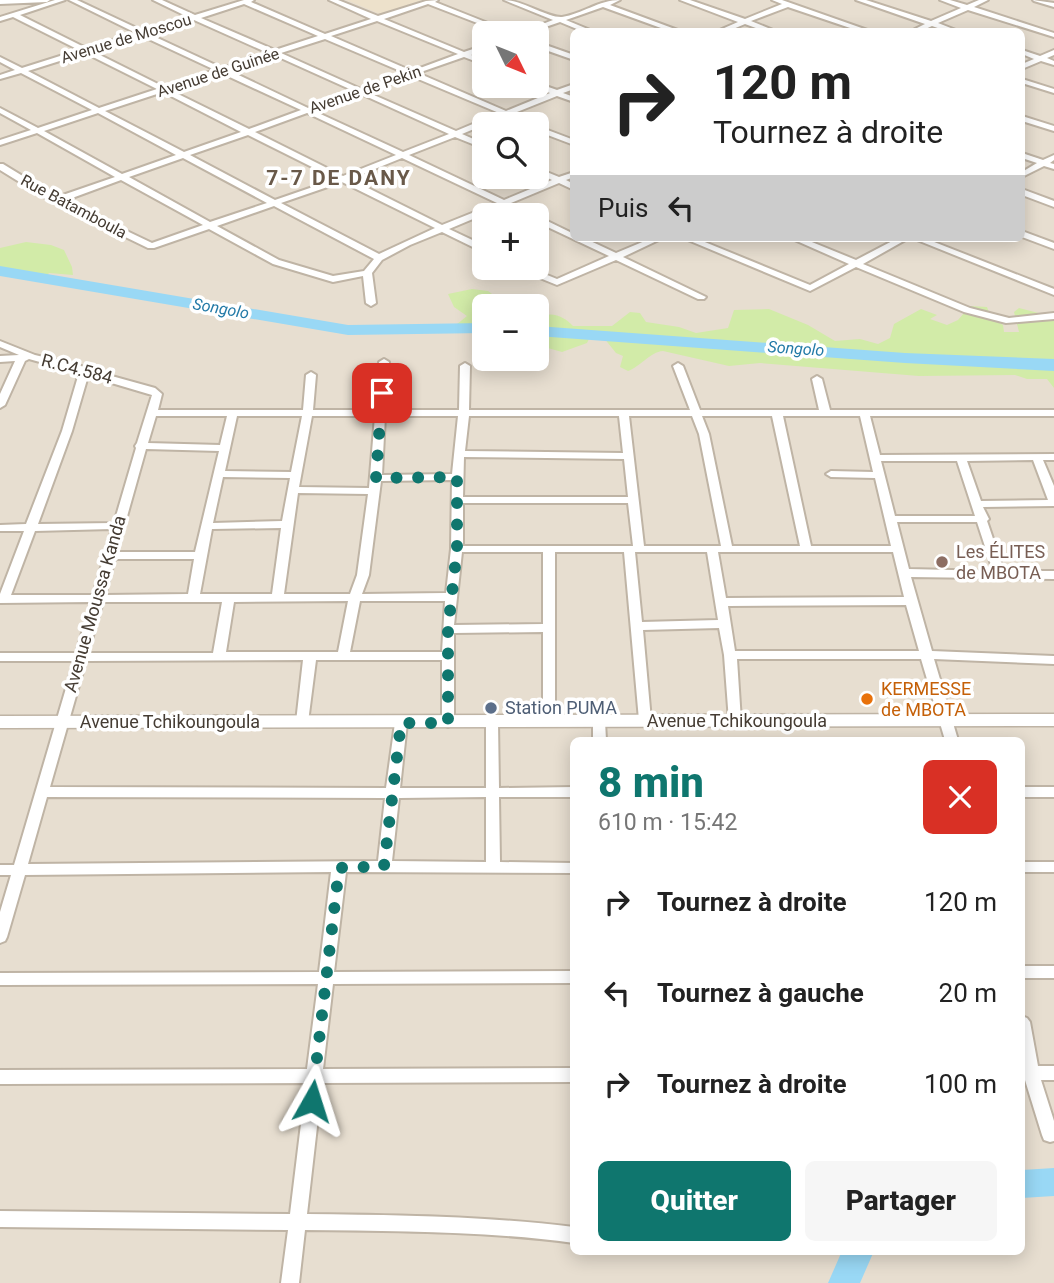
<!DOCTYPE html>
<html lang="fr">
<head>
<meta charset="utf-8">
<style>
	:root { --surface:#fff; --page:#f6f6f6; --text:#222; --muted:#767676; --accent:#0f766e }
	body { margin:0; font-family:Roboto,sans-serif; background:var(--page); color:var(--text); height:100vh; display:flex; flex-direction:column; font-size:26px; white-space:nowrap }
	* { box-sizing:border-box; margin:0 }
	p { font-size:23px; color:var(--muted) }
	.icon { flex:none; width:38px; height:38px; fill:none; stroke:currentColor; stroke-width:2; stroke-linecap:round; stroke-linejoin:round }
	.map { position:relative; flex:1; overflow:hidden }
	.details { position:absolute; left:570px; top:737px; width:455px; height:518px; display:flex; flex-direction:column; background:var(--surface); border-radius:10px; box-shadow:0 4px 18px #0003 }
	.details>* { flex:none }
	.hud { position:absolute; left:570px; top:28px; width:455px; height:214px; border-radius:10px; box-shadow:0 4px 18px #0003; background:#fff; color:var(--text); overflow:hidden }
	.needle { width:46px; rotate:133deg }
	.fabs { position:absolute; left:472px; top:21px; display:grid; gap:14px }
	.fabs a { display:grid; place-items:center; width:77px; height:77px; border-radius:10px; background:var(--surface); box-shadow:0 4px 18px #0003; font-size:35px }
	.pin { position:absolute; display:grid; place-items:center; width:60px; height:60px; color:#fff; margin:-30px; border-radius:14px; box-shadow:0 4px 10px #0006 }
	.me { position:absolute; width:77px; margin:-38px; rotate:6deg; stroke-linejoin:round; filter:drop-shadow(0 0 5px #0008) }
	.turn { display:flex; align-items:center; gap:24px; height:147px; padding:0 28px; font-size:32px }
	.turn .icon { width:91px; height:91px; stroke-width:2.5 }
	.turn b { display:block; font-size:49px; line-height:60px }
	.then { display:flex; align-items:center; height:66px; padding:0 28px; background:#0003; gap:14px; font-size:26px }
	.round { display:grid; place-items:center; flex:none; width:74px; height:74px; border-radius:10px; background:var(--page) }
	.summary { display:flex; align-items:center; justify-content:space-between; height:119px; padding:0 28px }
	h1 { font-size:42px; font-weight:800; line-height:52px; color:var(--accent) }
	.button { display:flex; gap:14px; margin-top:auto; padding:14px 28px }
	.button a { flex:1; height:80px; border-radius:10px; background:var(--accent); color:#fff; font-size:28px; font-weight:800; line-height:80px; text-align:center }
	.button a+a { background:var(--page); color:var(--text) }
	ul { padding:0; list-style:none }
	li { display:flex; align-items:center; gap:21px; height:91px; padding:0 28px }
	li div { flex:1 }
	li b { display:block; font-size:26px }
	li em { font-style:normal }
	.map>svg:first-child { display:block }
</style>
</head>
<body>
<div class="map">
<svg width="1054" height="1283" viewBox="0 0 1054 1283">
	<rect width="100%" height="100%" fill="#f3ede3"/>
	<!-- residential -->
	<path fill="#e7ded0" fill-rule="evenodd" d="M0 0H1054V1283H0ZM574 32H1022V238H574ZM485 33H537V86H485ZM485 124H537V177H485ZM485 215H537V268H485ZM485 306H537V359H485ZM574 740H1022V1251H574Z"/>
	<!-- education -->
	<path fill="#ede1cb" d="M347 0H422L380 14Z"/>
	<!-- green -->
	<path fill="#d2eba8" d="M26 242 51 245 64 250 72 267 73 275 49 273 45 278 0 268V248Z
		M472 289 488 291 496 297 495 302 485 306V326L451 329 467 316 454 307 448 294Z
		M970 306 987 307 991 318 1003 325 1004 332H1019L1014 312 1019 308 1054 317V388L1047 379H1027L1015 375 919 376 760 363 729 366 663 351C650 352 640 367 628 371L620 367 623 356 616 353 604 338 589 339 587 343 562 352 537 345V334L589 335 911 362 989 364 982 359 858 354 537 330V320C549 309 564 316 573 326H612L630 312 640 313 646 322 679 327 696 333 728 328 734 310 769 309 808 325 835 341 860 339 878 344 890 338 894 324 921 309 937 315 930 319 947 325 958 320Z"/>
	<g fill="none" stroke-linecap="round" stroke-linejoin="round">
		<!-- river -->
		<path fill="#99d8f5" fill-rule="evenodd" d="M0 266 348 325 485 323V333L348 335 0 276Z
			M537 326 905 353 1054 359V371L905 363 537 336Z
			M1054 1168V1196L1022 1198V1170Z
			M842 1251H874L860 1283H828Z"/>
		<!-- minor casing -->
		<g stroke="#bfb4a5" stroke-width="4">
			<path id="minor" d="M0 0H50L47 2 0 4Z
				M55 0H65L20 15 86 48 136 33 69 0H77L143 31 188 17 153 0H162L195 15 244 0H254L251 2 325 34 371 19 329 0H338L378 16 426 1 438 0 435 2 513 33H503L428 4 384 19 464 52 485 45V50L471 55 485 60V65L464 57 418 73 506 111 550 93 534 87 537 86V83L557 90 574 84V89L563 93 574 97V102L557 96 512 114 534 124H524L505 116 462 134 485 144V149L455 137 409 155 504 200 552 180 537 173V168L559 177 574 172V177L566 180 574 184V190L559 183 511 203 534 215H524L504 206 449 229 485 246V253L442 232 410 245 382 260 372 273 376 303 371 306 366 303 363 276 333 282 273 264 209 229 154 248H148L47 199 0 170V164H3L57 197 115 177 37 133 0 145V140L31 130 0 113V108L38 128 92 110 21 73 0 79V75L15 70 0 62V57L22 68 79 50 13 17 0 21V17ZM244 4 318 36 275 50 201 18ZM194 20 268 53 222 68 149 34ZM377 21 458 54 412 71 331 36ZM142 36 215 70 164 87 92 51ZM325 39 405 73 361 89 281 53ZM85 53 157 89 99 108 28 71ZM274 55 354 91 308 108 228 70ZM221 73 301 110 249 129 170 90ZM411 76 499 113 456 131 367 92ZM163 92 241 132 184 152 105 111ZM361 94 449 134 403 152 314 111ZM98 113 176 155 122 174 44 131ZM307 113 396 155 343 176 255 132ZM248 135 336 179 275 200 190 155ZM183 158 267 203 210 222 129 177ZM402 158 497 203 442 225 350 179ZM121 180 203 225 152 243 64 201ZM342 182 435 228 379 254 281 203ZM274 206 374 259 364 271 333 276 279 260 217 226Z
				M504 0C522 0 548 18 562 17 582 14 599 0 620 0L610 5 683 32H672L603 7 566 20 595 32H584L560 22 528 33H519L553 20Z
				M680 0H690L745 19 782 4 772 0H782L873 32H862L788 7 751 21 778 32H767L745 24 726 32H715L738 22Z
				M856 0H866L931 21 961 8 940 0H950L967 5 979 0H988L974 7 1054 33V37L968 10 938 23 961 32H949L932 26 919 32H909L925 24Z
				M1033 0 1054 3V7L1034 1Z
				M537 42 574 55V60L537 47Z
				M1022 50 1040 56 1054 50V55L1047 58 1054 61V65L1041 61 1022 69V64L1034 59 1022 54Z
				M1022 79 1054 89V93L1022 83Z
				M1022 116 1054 126V131L1022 121Z
				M537 126 574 140V145L537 131Z
				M1022 153 1043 160 1054 155V160L1050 163 1054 164V169L1044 166 1022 177V172L1037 163 1022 158Z
				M1022 189 1054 201V207L1022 195Z
				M537 216 574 234V238H584L616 253 652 238H663L623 257 706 297 704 299H698L616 260 557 285 520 270 519 268H530L557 279 609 256 537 222Z
				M1022 231 1054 243V249L1022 237Z
				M683 238H695L810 285 849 264 790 238H802L856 260 898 238H909L863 264 970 308 1009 318 1054 313V319L1006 323 964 312 856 267 810 291Z
				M912 238H924L1054 289V295Z
				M0 341 35 355 89 368 90 370 155 388 162 394 158 410H303L306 375 311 372 316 375 313 410H376L379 362 384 359 389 362 386 410H459L460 366 465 363 470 366 469 410H690L673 366 678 363 683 366 700 410H819L812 379 817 376 822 379 830 410H1054V416H870L880 455 1054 454V460H1043L1054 486V506L983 507 989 519 987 521 1004 571H1054V579L911 577 932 651 1054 656V664L934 659 958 740H945L921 659H737L741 721 735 725 729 721 724 655 719 628 643 630 651 720 645 724 639 720 624 552H555V721L549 725 543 721V632L454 633V723L448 727 442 723V660H316L308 722 302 726 296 722 303 660 86 661 50 787 386 788 395 723 401 719 407 723 400 788H486V722L492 718 498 722 499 788 574 787V797H499L500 862 574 863V873L346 872 334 972 574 971V983L333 984 323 1069 574 1068V1082L322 1083 307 1214C396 1215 485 1216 574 1227V1243C485 1231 395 1231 305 1230L299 1283H281L288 1230 0 1227V1211L290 1214 306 1083 0 1084V1070L307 1069 318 984 0 985V973L319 972 331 872 25 875 7 937 5 941 0 943V912L11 875H0V865H14L74 661H0V653H76L91 602 0 603V594L24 531H0V525L26 524 62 431 79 373 29 359 25 361 5 405 0 408V394L15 361 0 362V356L19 355 0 347ZM88 376 152 395 137 443 135 446 136 448 114 523 38 524 72 431ZM156 416H227L220 445 148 443ZM237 416H302L291 472 225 471ZM312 416H375L369 488 299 487ZM385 416H458L452 474 382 475ZM469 416H619L623 453 465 451ZM629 416H692L699 434 721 546H644ZM702 416H772L800 546H732L709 434ZM783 416H860L873 472 831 471 826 474 831 477 875 478 891 546H811ZM146 449 219 451 195 552H117ZM464 457 624 459 628 497H463ZM1033 460 1048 500 981 501 967 461ZM881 461H957L975 516H895ZM223 477 290 478 282 521 213 523ZM452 480 451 549 446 593 362 594 369 575 381 481ZM298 493 368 494 357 575 350 594H284ZM463 503H628L633 546H463ZM897 522H977L993 571 909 569ZM281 528 272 594H200L212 529ZM112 529 93 595H11L35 531ZM462 552H543V624L454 625ZM635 552H707L718 620 642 622ZM718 552H893L904 597 726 598ZM115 559H194L188 594 105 595ZM348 601 338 652H226L234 602ZM360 601H445L442 652H350ZM103 602H222L213 653H88ZM906 605 919 651H735L728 606ZM47 797 385 798 378 861 28 864ZM486 797V862L392 861 399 798Z
				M599 717 605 721 606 740H593V721Z
				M1022 787H1054V797H1022Z
				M1022 862H1054V872H1022Z
				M1022 966H1054V978H1022Z
				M1022 1016 1027 1018 1030 1022 1038 1066H1054V1080H1041L1054 1121V1141L1050 1142 1044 1140 1042 1135 1025 1080H1022Z"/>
		</g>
		<!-- tertiary casing -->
		<g stroke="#bfb4a5" stroke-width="3">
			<path id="tertiary" d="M1054 714V726L0 728V716Z"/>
		</g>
		<!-- minor -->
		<use href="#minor" fill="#fff" fill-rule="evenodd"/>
		<!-- tertiary -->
		<use href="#tertiary" fill="#fff" fill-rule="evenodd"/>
	</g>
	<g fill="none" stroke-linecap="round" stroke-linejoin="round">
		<!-- route -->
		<path stroke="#0f766e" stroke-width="12" stroke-dasharray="0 21.6" d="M312 1101 339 868 384 866 401 723H448V629L457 549V477L376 478 382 393"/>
	</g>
	<!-- markers -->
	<circle fill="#8d6e63" stroke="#fff" stroke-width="2.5" cx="942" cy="562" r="7"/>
	<circle fill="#e8710a" stroke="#fff" stroke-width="2.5" cx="867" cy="699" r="7"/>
	<circle fill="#5c6f8a" stroke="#fff" stroke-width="2.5" cx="491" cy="708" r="7"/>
	<g text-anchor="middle" stroke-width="7" stroke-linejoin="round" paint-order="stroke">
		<!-- far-street labels -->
		<g font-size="16" fill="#453c33" stroke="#fff">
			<text transform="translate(126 38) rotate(-17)" y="6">Avenue de Moscou</text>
			<text transform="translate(218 72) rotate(-18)" y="6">Avenue de Guinée</text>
			<text transform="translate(365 89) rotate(-19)" y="6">Avenue de Pekin</text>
			<text transform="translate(74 206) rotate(28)" y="6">Rue Batamboula</text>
		</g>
		<!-- far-water labels -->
		<g font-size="16" font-style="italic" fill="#237aa7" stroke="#fff">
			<text transform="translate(221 308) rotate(10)" y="6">Songolo</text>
			<text transform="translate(796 348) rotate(4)" y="6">Songolo</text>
		</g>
		<!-- street labels -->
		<g font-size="18" fill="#453c33" stroke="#fff">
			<text transform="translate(77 369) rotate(15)" y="6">R.C4.584</text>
			<text transform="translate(95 604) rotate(-74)" y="6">Avenue Moussa Kanda</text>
			<text x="737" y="727">Avenue Tchikoungoula</text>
			<text x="170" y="728">Avenue Tchikoungoula</text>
		</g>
		<!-- education labels -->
		<g font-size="18" fill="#785e54" stroke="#fff" text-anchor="start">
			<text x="956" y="558">Les ÉLITES<tspan x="956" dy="21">de MBOTA</tspan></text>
		</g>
		<!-- food labels -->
		<g font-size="18" fill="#c56008" stroke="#fff" text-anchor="start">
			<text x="881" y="695">KERMESSE<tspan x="881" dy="21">de MBOTA</tspan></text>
		</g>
		<!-- service labels -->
		<g font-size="18" fill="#4e5e75" stroke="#fff" text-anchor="start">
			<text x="505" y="714">Station PUMA</text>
		</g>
		<!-- far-district labels -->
		<g font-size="21" font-weight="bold" letter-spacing="2" fill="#695949" stroke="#fff">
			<text x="339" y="185">7-7 DE DANY</text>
		</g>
	</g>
</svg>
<div class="fabs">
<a><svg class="needle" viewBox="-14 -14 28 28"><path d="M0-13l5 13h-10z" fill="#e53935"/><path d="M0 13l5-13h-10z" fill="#767676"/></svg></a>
<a><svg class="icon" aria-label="search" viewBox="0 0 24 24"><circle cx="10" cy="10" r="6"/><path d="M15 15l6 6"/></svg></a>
<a>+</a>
<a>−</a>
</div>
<div class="pin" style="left:382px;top:393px;background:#d93025"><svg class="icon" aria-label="arrive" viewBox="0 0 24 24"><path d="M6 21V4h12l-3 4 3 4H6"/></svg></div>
<svg class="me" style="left:312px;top:1101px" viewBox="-20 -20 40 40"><path d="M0-17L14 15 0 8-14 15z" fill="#0f766e" stroke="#fff" stroke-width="4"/></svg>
<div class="hud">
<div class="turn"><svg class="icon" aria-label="right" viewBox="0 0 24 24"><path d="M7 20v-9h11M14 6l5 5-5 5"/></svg><div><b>120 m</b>Tournez à droite</div></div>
<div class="then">Puis<svg class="icon" aria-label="left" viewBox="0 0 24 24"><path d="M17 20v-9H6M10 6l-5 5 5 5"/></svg></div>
</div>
<section class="details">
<div class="summary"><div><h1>8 min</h1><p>610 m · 15:42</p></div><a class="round" style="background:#d93025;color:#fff"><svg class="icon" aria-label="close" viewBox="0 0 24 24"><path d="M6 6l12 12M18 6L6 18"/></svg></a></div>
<ul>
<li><svg class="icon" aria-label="right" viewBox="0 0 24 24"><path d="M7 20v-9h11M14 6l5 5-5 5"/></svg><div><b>Tournez à droite</b></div><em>120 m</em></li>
<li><svg class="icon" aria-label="left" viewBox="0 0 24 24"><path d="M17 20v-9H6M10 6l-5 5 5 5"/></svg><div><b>Tournez à gauche</b></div><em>20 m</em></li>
<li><svg class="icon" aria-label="right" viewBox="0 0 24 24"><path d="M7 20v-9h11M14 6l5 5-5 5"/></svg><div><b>Tournez à droite</b></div><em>100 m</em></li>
</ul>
<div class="button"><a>Quitter</a><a>Partager</a></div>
</section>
</div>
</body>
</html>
